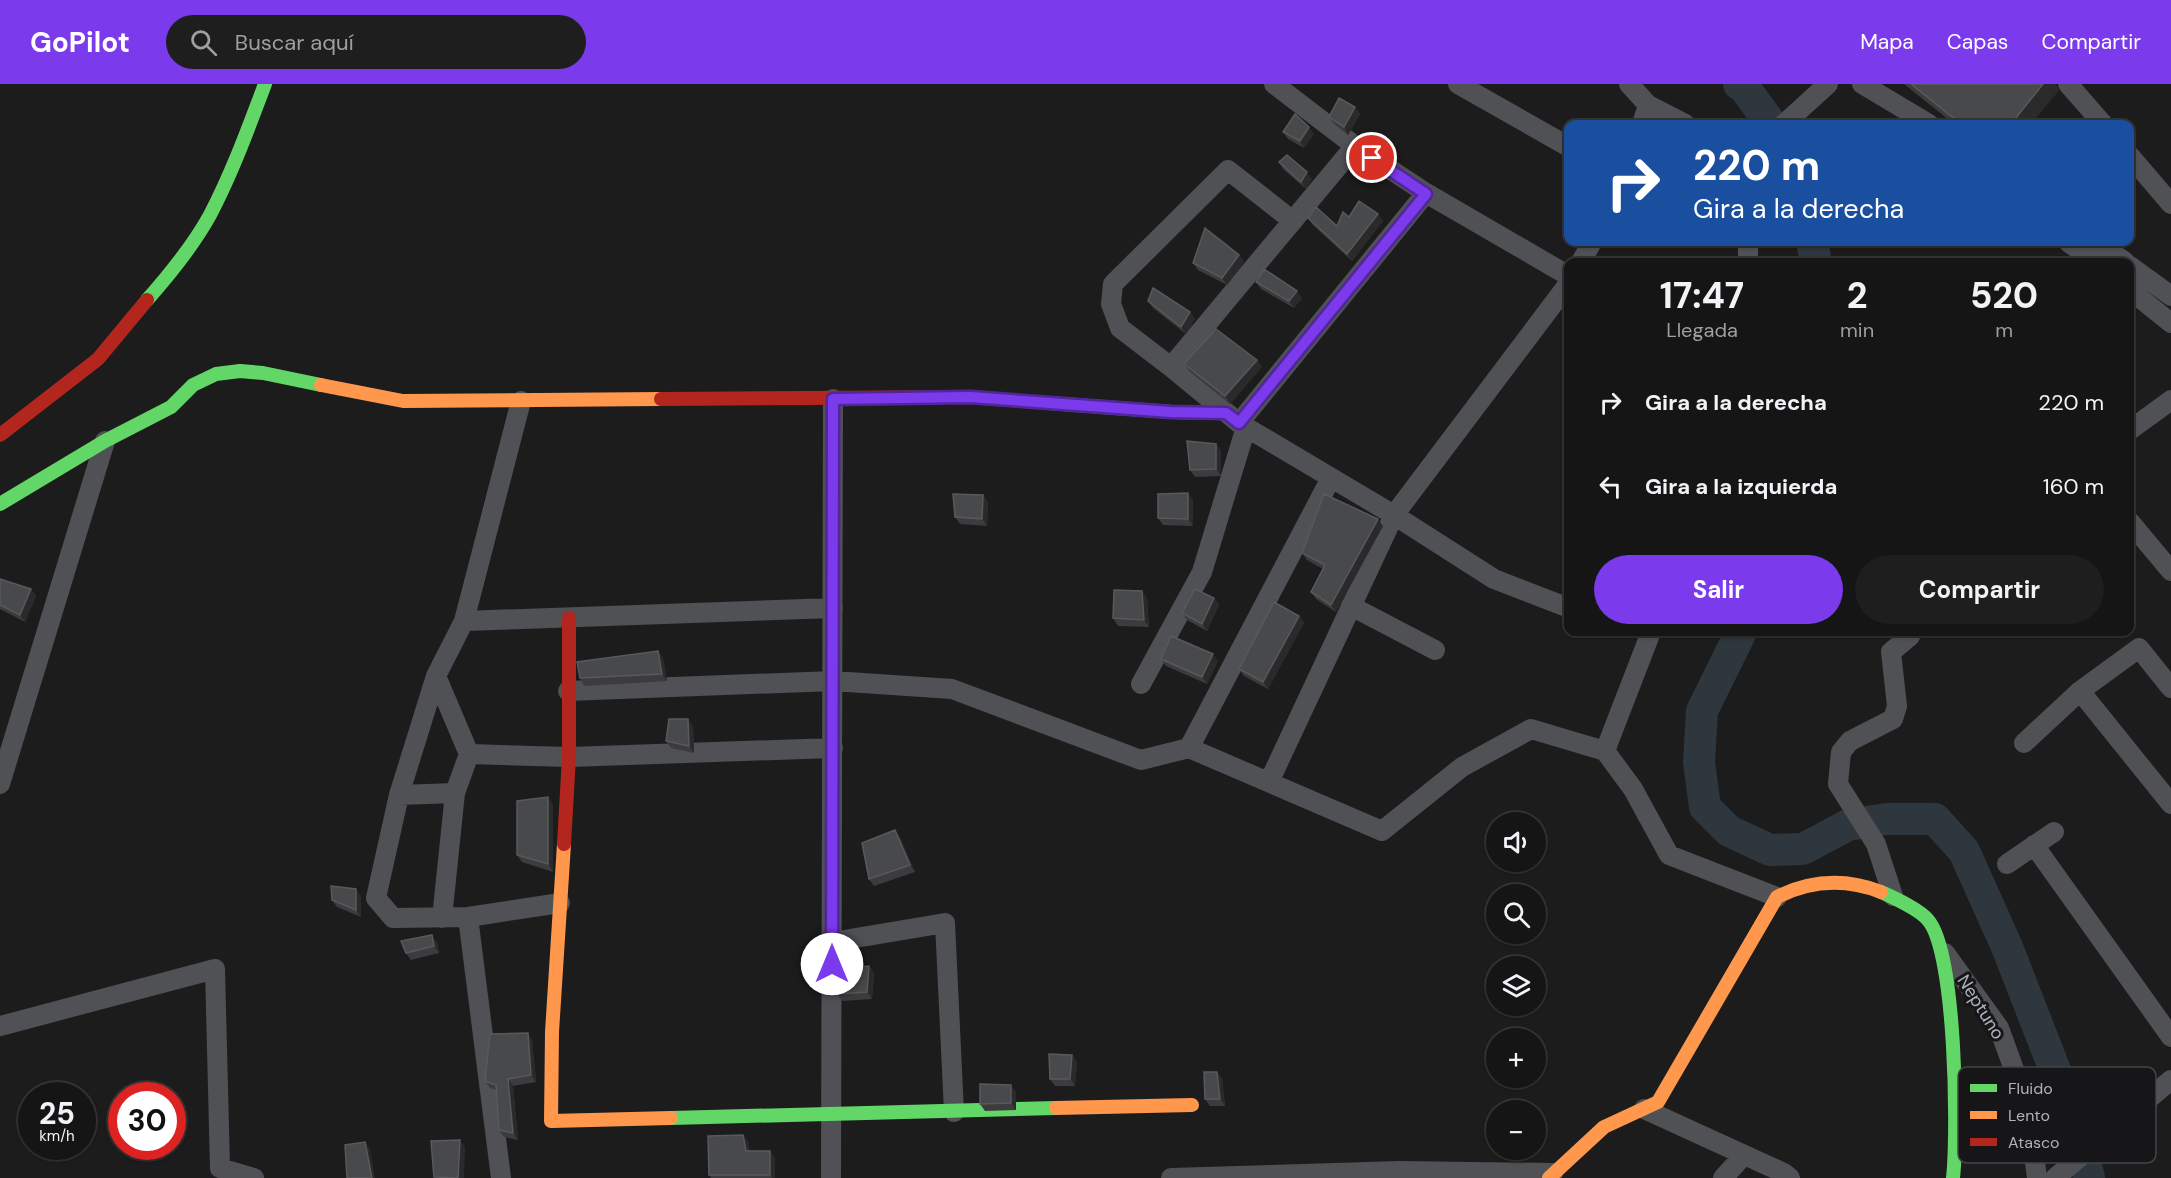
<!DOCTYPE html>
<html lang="es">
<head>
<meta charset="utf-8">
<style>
	:root { --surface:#151515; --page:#1e1e1e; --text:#f1f3f6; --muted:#9d9fa0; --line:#343434; --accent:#7c3aed }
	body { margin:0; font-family:"DM Sans",sans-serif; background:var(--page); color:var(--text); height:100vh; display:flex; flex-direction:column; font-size:22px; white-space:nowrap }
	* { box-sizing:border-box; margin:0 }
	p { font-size:20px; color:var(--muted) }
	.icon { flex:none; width:33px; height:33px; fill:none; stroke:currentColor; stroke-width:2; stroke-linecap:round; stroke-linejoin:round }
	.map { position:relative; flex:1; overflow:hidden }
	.side { position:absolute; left:1564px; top:174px; width:570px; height:378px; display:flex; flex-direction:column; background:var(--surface); border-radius:12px; box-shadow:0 2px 4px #0004,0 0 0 2px var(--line) }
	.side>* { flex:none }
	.hud { position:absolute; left:1564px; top:36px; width:570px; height:126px; border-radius:12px; box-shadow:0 2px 4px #0004,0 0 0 2px var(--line); background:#1a4fa0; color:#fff; overflow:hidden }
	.fabs { position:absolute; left:1486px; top:728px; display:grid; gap:12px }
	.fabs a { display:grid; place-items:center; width:60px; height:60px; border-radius:50%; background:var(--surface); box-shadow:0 2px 4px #0004,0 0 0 2px var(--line); font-size:30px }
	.speed { position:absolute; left:18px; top:998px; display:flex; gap:12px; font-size:30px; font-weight:700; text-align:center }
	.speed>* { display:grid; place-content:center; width:78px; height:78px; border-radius:50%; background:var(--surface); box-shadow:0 2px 4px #0004,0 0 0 2px var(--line); line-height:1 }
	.speed small { font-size:15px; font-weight:400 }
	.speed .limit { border:9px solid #d22; background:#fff; color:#111 }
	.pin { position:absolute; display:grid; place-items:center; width:51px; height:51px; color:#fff; margin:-26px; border:3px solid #fff; border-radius:50%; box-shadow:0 2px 6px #0007 }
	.me { position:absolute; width:66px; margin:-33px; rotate:0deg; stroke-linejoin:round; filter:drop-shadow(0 0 4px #0008) }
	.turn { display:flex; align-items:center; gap:21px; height:126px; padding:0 30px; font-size:27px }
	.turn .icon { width:78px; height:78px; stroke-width:2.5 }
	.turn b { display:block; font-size:42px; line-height:51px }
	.eta { display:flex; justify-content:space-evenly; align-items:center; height:102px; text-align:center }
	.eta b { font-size:36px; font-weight:700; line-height:42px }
	.primary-button { display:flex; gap:12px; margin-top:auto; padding:12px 30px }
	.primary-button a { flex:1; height:69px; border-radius:36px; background:var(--accent); color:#fff; font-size:24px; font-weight:700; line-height:69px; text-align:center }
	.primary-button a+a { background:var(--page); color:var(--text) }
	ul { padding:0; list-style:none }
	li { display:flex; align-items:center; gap:18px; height:84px; padding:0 30px }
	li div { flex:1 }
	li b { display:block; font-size:22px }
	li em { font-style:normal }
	header { display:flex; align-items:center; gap:36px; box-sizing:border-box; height:84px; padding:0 30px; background:var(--accent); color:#fff }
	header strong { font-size:28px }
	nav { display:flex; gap:33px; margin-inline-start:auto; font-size:21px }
	.search { width:420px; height:54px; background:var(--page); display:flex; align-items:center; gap:15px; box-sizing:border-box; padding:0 21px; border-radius:33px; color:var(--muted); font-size:22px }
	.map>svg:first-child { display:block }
</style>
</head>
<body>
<header>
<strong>GoPilot</strong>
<div class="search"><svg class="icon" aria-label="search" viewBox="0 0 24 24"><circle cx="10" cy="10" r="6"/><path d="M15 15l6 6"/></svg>Buscar aquí</div>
<nav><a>Mapa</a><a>Capas</a><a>Compartir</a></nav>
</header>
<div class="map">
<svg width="2171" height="1094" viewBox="0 0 2171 1094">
	<rect width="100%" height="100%" fill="#1c1c1c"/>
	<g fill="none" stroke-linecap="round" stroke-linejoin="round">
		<!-- river -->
		<path stroke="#2e373e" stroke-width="32" d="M1739 0 1744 3 1771 40
			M1812 158 1816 178
			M1741 548 1702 627 1699 678 1705 723 1729 747 1770 766 1803 765 1848 741 1886 735H1935L1964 767 2007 863 2077 1043 2089 1094"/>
		<!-- street -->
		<path stroke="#505155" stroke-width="20" d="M1274 0 1355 62 1426 109 1569 192
			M1458 0 1569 63
			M1629 0 1648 21 1685 40
			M1862 0 1929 40
			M2068 0 2103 40
			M1642 40 1648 21
			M1784 40 1828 0
			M2130 72 2171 120
			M1293 137 1228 86 1113 200 1111 220 1120 244 1171 283 1239 339 1394 431 1494 495 1569 524
			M2068 158 2095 178
			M2097 158 2125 178
			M1581 178 1592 158
			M1748 178V158
			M2130 182 2171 212
			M2130 206 2171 239
			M1171 283 1355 62
			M1239 339 1426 109
			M2130 346 2171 316
			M1331 394 1189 664 1382 747 1462 683 1531 645 1605 667
			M2130 438 2171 487
			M1351 522 1435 566
			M464 537 521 317
			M1651 548 1605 667 1633 705 1669 771 1777 813
			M436 592 469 670
			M1141 600 1202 488 1246 343
			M568 607 833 597 952 605 1141 676 1189 664
			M2080 607 2171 720
			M2024 659 2080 607 2139 564 2171 604
			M1269 698 1394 431 1569 199
			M0 700 105 357
			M399 711 455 709
			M2034 761 2171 953
			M2007 780 2054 748
			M1893 812 1876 760 1838 700 1841 668 1850 657 1893 635 1897 622 1891 568 1910 552 1912 548
			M560 819 468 833 393 834 376 814 399 711 436 592 464 537 833 524
			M468 833 501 1094
			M442 834 455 709 469 670 569 673 833 664
			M832 858 945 839 954 1028
			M1945 869 1999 944 2028 1024 2037 1094
			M0 942 215 885 220 1084 254 1094
			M1644 1025 1784 1089 1790 1094
			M831 1094 833 315
			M1171 1094 1400 1087 1553 1089
			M1723 1094 1744 1071
			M2055 1094 2171 996"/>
		<!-- fast -->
		<path stroke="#63d668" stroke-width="14" d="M147 216C170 190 193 162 210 131 232 89 248 45 265 0
			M1049 319 1171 328 1226 329
			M0 420 105 357 171 323 193 301 216 290 240 287 263 289 321 301
			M1881 808C1894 814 1919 825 1928 836 1956 868 1958 1048 1953 1094
			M671 1034 1056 1024"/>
		<!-- slow -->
		<path stroke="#ff974d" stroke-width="14" d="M321 301 403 317 661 315
			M564 760 552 948 551 1037 671 1034
			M1056 1024 1192 1021
			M1549 1094 1604 1043 1658 1018 1777 813C1811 796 1845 794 1881 808"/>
		<!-- jam -->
		<path stroke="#b3261e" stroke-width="14" d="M661 315 970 313 1049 319
			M0 351 98 275 147 216
			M564 760 569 673V534"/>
	</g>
	<!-- wall -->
	<path fill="#3c3c3e" d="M1904 0H2055L2059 6 2031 40H1954Z
		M1355 23 1360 30 1348 51 1334 40 1329 33Z
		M1283 48 1314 50 1304 64 1288 55Z
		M1279 78 1312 95 1306 105 1283 85Z
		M1378 130 1383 137 1352 177 1313 141 1308 134 1337 142 1349 133Z
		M1239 171 1244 178 1227 201 1198 186 1193 179Z
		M1256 198 1302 214 1294 224 1261 205Z
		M1148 217 1190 228 1195 235 1186 250 1153 224Z
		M1257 276 1262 283 1230 320 1189 287 1184 280Z
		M1216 360 1221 367V392L1195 393 1190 386Z
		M983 411 988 418 987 442 960 440 955 433Z
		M1193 416V442L1163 441 1158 434Z
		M1383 442 1336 528 1316 515 1311 508 1323 485 1307 476 1302 469Z
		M0 495 31 505 36 512 25 538 0 525Z
		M1147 514 1149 543 1118 542 1113 534Z
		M1214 514 1219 521 1207 547 1187 536 1182 529Z
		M1299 532 1304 539 1268 605 1244 592 1239 585Z
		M658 567 663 574 667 597 584 602 580 594Z
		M1161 575 1218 577 1207 600 1166 582Z
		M693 642 694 669 671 664 666 657Z
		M553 720V788L522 778 517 771Z
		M895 746 900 753 915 788 874 802 869 795Z
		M361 812V833L337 823 332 816Z
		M437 858 439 869 411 876 406 869Z
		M869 882 874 889 872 915 842 917 837 910Z
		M528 949 532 956 536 998 513 1002 518 1056 504 1053 499 1046 496 1006 490 1004 485 997Z
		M1077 978 1075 1002H1055L1050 995Z
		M1217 988 1222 995 1225 1022H1210L1205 1015Z
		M1016 1008V1026L985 1027 980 1020Z
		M743 1051 748 1058 750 1067H770L775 1074V1094H711L709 1091Z"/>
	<!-- shaded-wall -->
	<path fill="#2a2a2a" d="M2043 0H2055L2059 6 2031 40H2011Z
		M1355 23 1360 30 1348 51 1344 43Z
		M1309 43 1314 50 1304 64 1300 57Z
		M1307 88 1312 95 1306 105 1301 98Z
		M1378 130 1383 137 1352 177 1347 170Z
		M1239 171 1244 178 1227 201 1222 194Z
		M1297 207 1302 214 1294 224 1289 217Z
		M1190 228 1195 235 1186 250 1181 243Z
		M1257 276 1262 283 1230 320 1225 312Z
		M1216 360 1221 367V392L1216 385Z
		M1188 409 1193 416V442L1188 435Z
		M983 411 988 418 987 442 982 435Z
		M1378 435 1383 442 1336 528 1331 521Z
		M31 505 36 512 25 538 20 531Z
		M1142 507 1147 514 1149 543 1144 536Z
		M1214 514 1219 521 1207 547 1202 540Z
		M1299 532 1304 539 1268 605 1263 598Z
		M658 567 663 574 667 597 662 590Z
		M1213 570 1218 577 1207 600 1202 593Z
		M688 635 693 642 694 669 689 662Z
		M548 713 553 720V788L548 780Z
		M895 746 900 753 915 788 910 781Z
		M356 805 361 812V833L356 826Z
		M432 851 437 858 439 869 434 862Z
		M869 882 874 889 872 915 867 908Z
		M528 949 532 956 536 998 531 991Z
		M1072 971 1077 978 1075 1002 1070 995Z
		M1217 988 1222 995 1225 1022 1220 1015Z
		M508 995 513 1002 518 1056 513 1049Z
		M1011 1001 1016 1008V1026L1011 1019Z
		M743 1051 748 1058 751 1074 746 1067Z
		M460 1056 465 1063 464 1094H458Z
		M365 1058 370 1065 375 1094H372Z
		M770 1067 775 1074V1094H772L770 1091Z"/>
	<!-- building -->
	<path fill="#48494b" stroke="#58595d" stroke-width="1.5" d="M1911 0H2043L2011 40H1961Z
		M1339 14 1355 23 1344 43 1329 33Z
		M1295 30 1309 43 1300 57 1283 48Z
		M1287 71 1307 88 1301 98 1279 78Z
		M1359 117 1378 130 1347 170 1308 134 1316 123 1337 142 1343 128 1349 133Z
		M1205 144 1239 171 1222 194 1193 179Z
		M1264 185 1297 207 1289 217 1256 198Z
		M1153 204 1190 228 1181 243 1148 217Z
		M1216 245 1257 276 1225 312 1184 280Z
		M1187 357 1216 360V385L1190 386Z
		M1188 409V435L1158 434V410Z
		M953 410 983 411 982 435 955 433Z
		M1324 410 1378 435 1331 521 1311 508 1325 481 1302 469Z
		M0 495 31 505 20 531 0 521Z
		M1195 505 1214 514 1202 540 1182 529Z
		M1114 506 1142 507 1144 536 1113 534Z
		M1274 518 1299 532 1263 598 1239 585Z
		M1171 552 1213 570 1202 593 1161 575Z
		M658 567 662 590 580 594 577 578Z
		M669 635H688L689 662 666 657Z
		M548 713V780L517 771V717Z
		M895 746 910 781 869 795 862 759Z
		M331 802 356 805V826L332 816Z
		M432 851 434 862 406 869 401 857Z
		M869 882 867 908 837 910 834 886Z
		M528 949 531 991 508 995 513 1049 499 1046 496 1001 485 997 490 950Z
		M1049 970 1072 971 1070 995H1050Z
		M1204 988H1217L1220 1015H1205Z
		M980 1000 1011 1001V1019L980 1020Z
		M743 1051 746 1067H770V1091H709L708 1052Z
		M460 1056 458 1094 434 1093 431 1057Z
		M365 1058 372 1094H347L345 1061Z"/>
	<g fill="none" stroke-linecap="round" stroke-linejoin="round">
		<!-- route casing -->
		<g stroke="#51269a" stroke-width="15">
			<path id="route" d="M832 880 833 315 970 313 1171 328 1226 329 1239 339 1426 110 1372 74"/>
		</g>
		<!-- route -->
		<use href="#route" stroke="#7c3aed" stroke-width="10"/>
	</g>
	<g text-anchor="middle" stroke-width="6" stroke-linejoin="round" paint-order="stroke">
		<!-- street labels -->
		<g font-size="18" fill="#aeb2bc" stroke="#161618">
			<text transform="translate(1981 923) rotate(58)" y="6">Neptuno</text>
		</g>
	</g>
	<!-- legend -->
	<rect x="1958" y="983" width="198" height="96" rx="9" fill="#161618" stroke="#444549" stroke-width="1.5"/>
	<rect x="1970" y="1000" width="27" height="8" fill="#63d668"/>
	<rect x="1970" y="1027" width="27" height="8" fill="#ff974d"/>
	<rect x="1970" y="1054" width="27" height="8" fill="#b3261e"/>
	<g font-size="16" fill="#aeb2bc">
		<text x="2008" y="1010">Fluido</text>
		<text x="2008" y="1037">Lento</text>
		<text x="2008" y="1064">Atasco</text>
	</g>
</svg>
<div class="fabs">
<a><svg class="icon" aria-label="sound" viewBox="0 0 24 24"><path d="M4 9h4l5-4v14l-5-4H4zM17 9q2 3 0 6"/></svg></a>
<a><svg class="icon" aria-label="search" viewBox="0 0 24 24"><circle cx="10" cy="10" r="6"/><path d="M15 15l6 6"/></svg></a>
<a><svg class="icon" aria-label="layers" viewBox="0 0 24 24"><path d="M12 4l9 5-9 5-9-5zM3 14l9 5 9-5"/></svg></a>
<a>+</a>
<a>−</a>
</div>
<div class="speed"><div>25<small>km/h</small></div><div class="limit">30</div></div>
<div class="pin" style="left:1372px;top:74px;background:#d93025"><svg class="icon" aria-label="arrive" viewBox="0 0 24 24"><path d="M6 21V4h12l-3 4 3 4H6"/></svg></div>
<svg class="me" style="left:832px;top:880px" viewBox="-20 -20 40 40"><circle r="19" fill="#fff"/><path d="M0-13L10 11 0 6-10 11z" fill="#7c3aed"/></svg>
<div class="hud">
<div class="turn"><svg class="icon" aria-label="right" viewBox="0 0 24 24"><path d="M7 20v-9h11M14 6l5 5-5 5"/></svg><div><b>220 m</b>Gira a la derecha</div></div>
</div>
<section class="side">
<div class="eta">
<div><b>17:47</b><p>Llegada</p></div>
<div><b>2</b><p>min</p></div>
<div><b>520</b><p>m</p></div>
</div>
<ul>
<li><svg class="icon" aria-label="right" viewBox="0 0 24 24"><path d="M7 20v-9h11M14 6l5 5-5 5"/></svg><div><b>Gira a la derecha</b></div><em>220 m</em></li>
<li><svg class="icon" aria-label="left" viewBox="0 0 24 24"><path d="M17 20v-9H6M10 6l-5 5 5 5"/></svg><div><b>Gira a la izquierda</b></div><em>160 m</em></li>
</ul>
<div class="primary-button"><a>Salir</a><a>Compartir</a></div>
</section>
</div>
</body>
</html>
